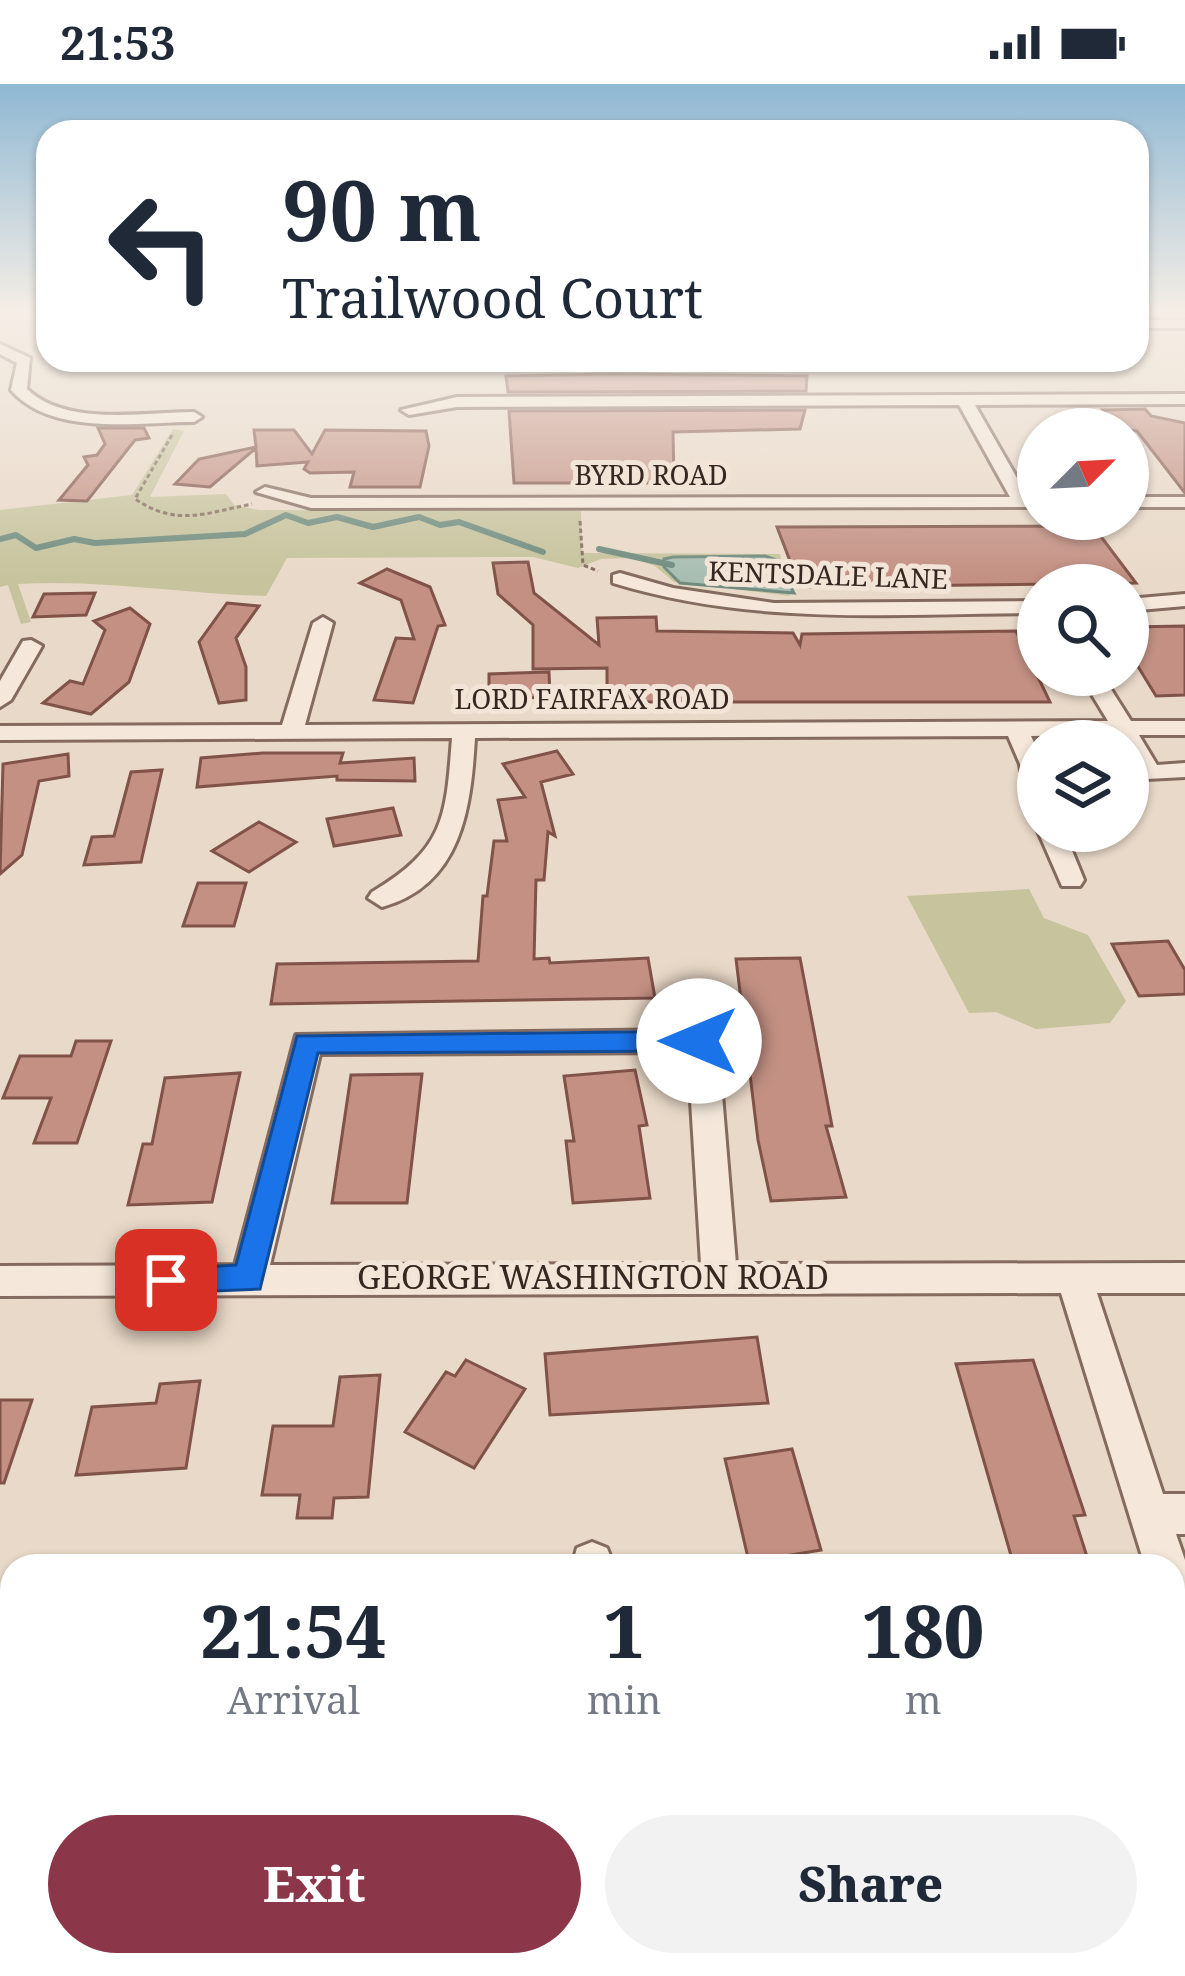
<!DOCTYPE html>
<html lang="en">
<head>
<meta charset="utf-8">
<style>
	:root { --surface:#fff; --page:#f2f2f3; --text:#1f2937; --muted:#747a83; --accent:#8c3649 }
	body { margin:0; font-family:"Noto Serif",serif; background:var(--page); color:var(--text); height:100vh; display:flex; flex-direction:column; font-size:45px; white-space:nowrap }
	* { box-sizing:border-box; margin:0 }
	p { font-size:39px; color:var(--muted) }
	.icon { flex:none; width:66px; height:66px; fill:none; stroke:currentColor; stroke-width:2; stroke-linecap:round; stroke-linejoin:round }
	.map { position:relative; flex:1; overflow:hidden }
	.drawer { position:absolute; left:0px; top:1470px; width:1185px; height:423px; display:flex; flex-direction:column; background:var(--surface); border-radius:36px 36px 0 0; box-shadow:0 3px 9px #0004 }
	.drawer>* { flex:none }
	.banner { position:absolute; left:36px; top:36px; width:1113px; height:252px; border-radius:36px; box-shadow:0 3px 9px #0004; background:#fff; color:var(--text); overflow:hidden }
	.needle { width:78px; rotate:66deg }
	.controls { position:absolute; left:1017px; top:324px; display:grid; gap:24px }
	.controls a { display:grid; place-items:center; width:132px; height:132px; border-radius:50%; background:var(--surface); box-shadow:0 3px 9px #0004; font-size:60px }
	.pin { position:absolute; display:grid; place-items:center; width:102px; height:102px; color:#fff; margin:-51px; border-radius:24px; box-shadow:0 6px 18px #0006 }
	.me { position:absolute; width:132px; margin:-66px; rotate:270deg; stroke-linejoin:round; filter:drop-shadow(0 0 9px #0008) }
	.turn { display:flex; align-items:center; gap:42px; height:252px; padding:0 48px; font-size:54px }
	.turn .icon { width:156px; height:156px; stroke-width:2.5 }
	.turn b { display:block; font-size:84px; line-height:102px }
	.eta { display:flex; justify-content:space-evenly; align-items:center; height:204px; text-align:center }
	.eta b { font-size:72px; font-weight:800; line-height:84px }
	.button { display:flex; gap:24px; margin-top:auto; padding:24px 48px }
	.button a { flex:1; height:138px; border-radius:72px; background:var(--accent); color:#fff; font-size:48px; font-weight:800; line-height:138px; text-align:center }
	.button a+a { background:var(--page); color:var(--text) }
	.status { display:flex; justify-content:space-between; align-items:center; height:84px; padding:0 60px; background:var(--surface); direction:ltr }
	.status svg { height:33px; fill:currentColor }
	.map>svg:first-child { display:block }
</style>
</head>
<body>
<div class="status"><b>21:53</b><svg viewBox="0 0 49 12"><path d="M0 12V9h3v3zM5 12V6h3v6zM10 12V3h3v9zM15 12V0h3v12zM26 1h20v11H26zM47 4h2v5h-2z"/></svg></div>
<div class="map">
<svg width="1185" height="1892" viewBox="0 0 1185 1892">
	<rect width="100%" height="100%" fill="#e9d9c8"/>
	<!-- green -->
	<path fill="#c6c39d" d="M173 345 184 347 150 413 226 410 234 421 259 426 581 427 582 469 780 470 790 512 674 498 655 482 632 474 601 475 578 484 533 473 287 474 266 512C183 510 103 495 18 500L31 538 21 540 8 501 0 503V426L132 411Z
		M1029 805 1044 834 1088 851 1126 917 1110 939 1036 945 996 928 969 929 907 812Z"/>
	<!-- water -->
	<path fill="#a9beb3" stroke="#708c7f" stroke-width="3" d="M765 472 776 476 794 509 680 499 664 483V475L673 473Z"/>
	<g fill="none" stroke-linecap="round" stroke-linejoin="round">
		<!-- stream -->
		<path stroke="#708c7f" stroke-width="6" d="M0 455 16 451 36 464 74 455 95 459 245 450 286 431 308 439 337 433 373 443 419 433 440 441 459 438 543 468
			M599 465 672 481"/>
	</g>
	<!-- building -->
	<path fill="#c39083" stroke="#805248" stroke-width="3" d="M613 290 807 292 806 307 508 308 506 292Z
		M1145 325 1151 332 1185 339V409L1137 347 1119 345 1103 326Z
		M805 326 800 345 673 348 674 399H514L509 327Z
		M98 344H144L149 354 135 356 87 417 59 416 88 381 84 373 97 371 105 360Z
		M254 346H294L312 370 325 346 426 347 429 362 420 403H350L354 388 310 389 304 385 308 378 257 382 256 364 210 403 175 400 199 375 256 363Z
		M1093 442 1136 499 800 503 777 443Z
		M528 478 534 509 599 561 597 534 656 533 657 547 793 549 800 561 802 550 1016 547 1050 618H607V584L533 585V541L498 510 493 479Z
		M387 485 430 503 445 541 438 542 413 619 374 616 396 554 414 555 401 516 360 499Z
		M95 509 86 531 33 533 44 510Z
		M227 519 259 522 236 554 246 583V616L219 619 199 558Z
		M130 524 150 540 129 598 91 630 43 619 70 597 83 600 105 546 94 537Z
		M1185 542V611L1156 612 1128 566V543Z
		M549 588 550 613 489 615V590Z
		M557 667 573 690 541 698 555 752 548 748 544 796H536L534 875 549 874 550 879 648 874 655 914 271 920 277 880 478 877 483 812H487L494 757H507L498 716 525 713 503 680Z
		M263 669H343L340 679 414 674 415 697 337 696V692L197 703 201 674Z
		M68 670 69 692 39 697 22 771 0 790 3 680Z
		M162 686 141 778 84 781 92 753 114 752 131 688Z
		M393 724 401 751 334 762 327 735Z
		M259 738 296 758 249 788 212 767Z
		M198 799H246L234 842H183Z
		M1168 857 1185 886V910L1139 912 1112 860Z
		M800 874 832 1042H826L846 1113 771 1117 758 1056 736 875Z
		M76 957H111L77 1059H34L51 1014H3L20 972H71Z
		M635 986 647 1041 639 1042 650 1114 573 1119 566 1057H574L564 992Z
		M240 989 212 1118 128 1121 143 1060H152L165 994Z
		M422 990 407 1119H332L351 991Z
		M757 1253 768 1319 550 1331 545 1270Z
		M466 1276 525 1305 474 1384 405 1348 446 1288 455 1292Z
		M1033 1276 1085 1431 1074 1432 1090 1482H1014L956 1280Z
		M380 1291 368 1413 334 1414 332 1434H297L300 1411H262L273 1342H333L340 1293Z
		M200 1297 186 1384 76 1391 92 1323 156 1319 160 1300Z
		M0 1316H32L4 1399H0Z
		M792 1365 821 1466 749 1478 725 1375Z"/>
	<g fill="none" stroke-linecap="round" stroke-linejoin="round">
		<!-- minor casing -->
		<g stroke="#846b5f" stroke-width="6">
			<path id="minor" d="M1137 236H1185V244H1137Z
				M0 260 30 274 27 305C66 343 144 328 194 328L202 333 194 338C138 338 52 353 11 306L17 279 0 270Z
				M1185 310V320L975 321 1028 413H1038V423L311 424 256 408 265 403 311 414 1010 413 959 321 457 323 409 331 401 326 457 313Z
				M1128 413H1185V423H1128Z
				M620 489 673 504 774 519 1038 517V529C893 530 753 542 613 499V491Z
				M1185 510V522L1128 527V515Z
				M323 533 333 539 305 641 1108 637 1080 591H1102L1131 637H1185V651H1139L1157 681 1185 679V693L1128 696V684L1135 683 1128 657 1116 651 1031 652 1038 667V724L1026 717 1020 680 1008 652 475 654C471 723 462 801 382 823L368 814 372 808C445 765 446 733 452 654L0 656V642L282 641 313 539Z
				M31 556 42 562 11 616 0 623V597L23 557Z
				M1038 747H1064L1084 796 1080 802H1062Z
				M699 903 714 913 736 1180 1185 1179V1209H1097L1163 1410H1185V1450H1176L1185 1476V1563L1173 1558V1482H1145L1061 1209 0 1212V1182L235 1181 296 951 686 946 684 913ZM688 968 701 1180 270 1181 320 970Z
				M592 1458 607 1464 614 1482H572L577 1464Z
				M608 1881H660V1892H608Z"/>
		</g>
		<!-- path -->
		<path stroke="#846b5f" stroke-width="3" stroke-dasharray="4.5 3" stroke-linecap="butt" d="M172 351 135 415C177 443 205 429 252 420
			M580 437 583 481 598 487"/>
		<!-- minor -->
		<use href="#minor" fill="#f5e8db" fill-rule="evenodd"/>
	</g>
	<!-- sky -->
	<linearGradient id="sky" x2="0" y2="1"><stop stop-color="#8fb8d3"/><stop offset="0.46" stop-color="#f5eee6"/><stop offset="1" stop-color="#f5eee6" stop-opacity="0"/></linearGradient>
	<rect width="1185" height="494" fill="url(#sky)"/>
	<!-- route -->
	<path fill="#1a73e8" stroke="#114b97" stroke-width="3" d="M699 947 713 957 699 967 318 969 260 1205 166 1209 155 1205 150 1196 155 1186 236 1181 297 952Z"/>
	<g text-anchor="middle" stroke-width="10" stroke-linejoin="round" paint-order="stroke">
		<!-- far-street labels -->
		<g font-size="27" fill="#362721" stroke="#f2e4d7">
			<text x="651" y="401">BYRD ROAD</text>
			<text transform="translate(828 492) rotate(2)" y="9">KENTSDALE LANE</text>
			<text x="592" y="625">LORD FAIRFAX ROAD</text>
		</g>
		<!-- street labels -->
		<g font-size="33" fill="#362721" stroke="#f2e4d7">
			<text x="593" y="1205">GEORGE WASHINGTON ROAD</text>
		</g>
	</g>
</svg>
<div class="controls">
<a><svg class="needle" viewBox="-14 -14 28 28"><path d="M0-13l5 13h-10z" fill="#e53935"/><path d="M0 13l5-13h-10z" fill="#747a83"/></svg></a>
<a><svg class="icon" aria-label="search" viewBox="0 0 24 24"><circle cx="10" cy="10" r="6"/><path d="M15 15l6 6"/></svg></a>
<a><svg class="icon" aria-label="layers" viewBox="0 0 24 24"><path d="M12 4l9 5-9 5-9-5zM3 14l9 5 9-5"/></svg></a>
</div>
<div class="pin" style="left:166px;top:1196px;background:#d93025"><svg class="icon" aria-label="arrive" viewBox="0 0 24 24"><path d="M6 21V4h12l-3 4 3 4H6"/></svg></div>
<svg class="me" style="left:699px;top:957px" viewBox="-20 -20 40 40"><circle r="19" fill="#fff"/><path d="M0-13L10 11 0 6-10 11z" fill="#1a73e8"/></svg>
<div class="banner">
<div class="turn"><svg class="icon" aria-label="left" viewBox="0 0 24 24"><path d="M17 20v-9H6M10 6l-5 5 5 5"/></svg><div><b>90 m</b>Trailwood Court</div></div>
</div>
<section class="drawer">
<div class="eta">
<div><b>21:54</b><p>Arrival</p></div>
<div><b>1</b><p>min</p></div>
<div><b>180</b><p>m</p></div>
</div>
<div class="button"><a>Exit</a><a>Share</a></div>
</section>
</div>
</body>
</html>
